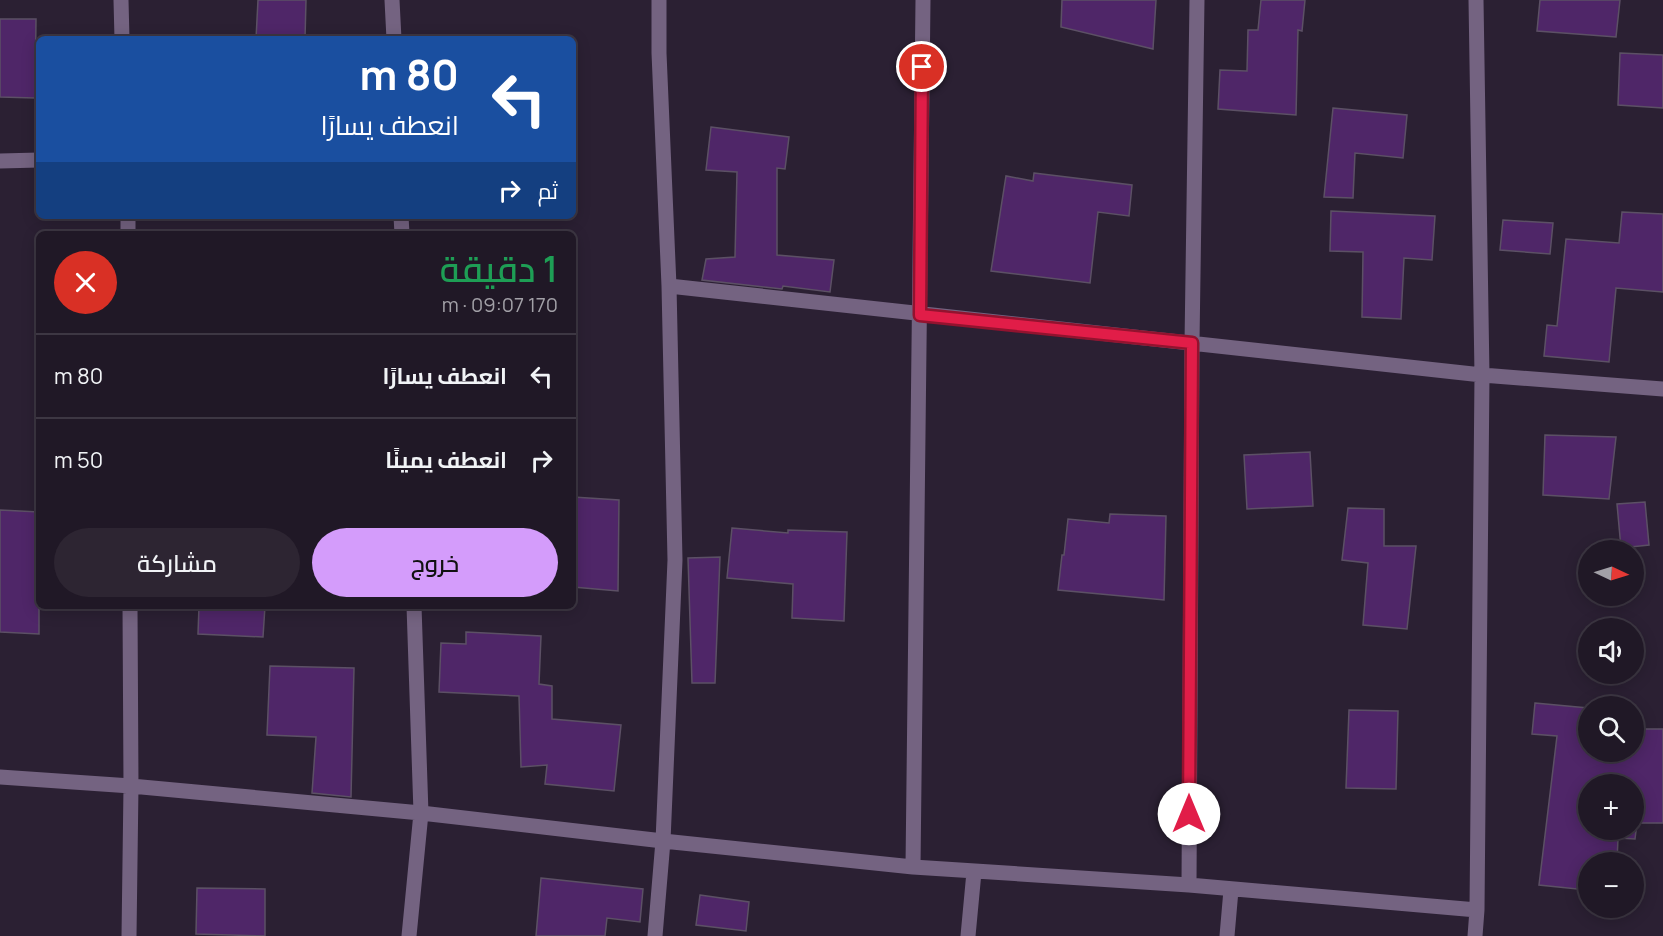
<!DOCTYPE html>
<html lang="ar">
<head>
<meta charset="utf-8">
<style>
	:root { --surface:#201826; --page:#2d2532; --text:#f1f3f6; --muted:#a2a0a7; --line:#3d3743; --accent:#d49cfb }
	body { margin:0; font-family:Manrope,Cairo,sans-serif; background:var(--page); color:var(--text); direction:rtl; height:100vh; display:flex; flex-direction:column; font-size:22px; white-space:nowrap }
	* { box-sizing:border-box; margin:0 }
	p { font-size:20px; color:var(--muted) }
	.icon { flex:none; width:33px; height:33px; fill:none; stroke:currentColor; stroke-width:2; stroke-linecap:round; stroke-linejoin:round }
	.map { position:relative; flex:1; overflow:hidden; direction:ltr }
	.drawer { position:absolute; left:36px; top:231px; width:540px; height:378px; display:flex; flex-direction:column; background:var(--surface); border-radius:9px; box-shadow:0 3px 15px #0003,0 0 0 2px var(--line); direction:rtl }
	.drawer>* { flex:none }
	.top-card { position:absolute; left:36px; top:36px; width:540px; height:183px; border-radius:9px; box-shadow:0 3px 15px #0003,0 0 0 2px var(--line); direction:rtl; background:#1a4fa0; color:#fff; overflow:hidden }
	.needle { width:39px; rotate:94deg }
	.tools { position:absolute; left:1578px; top:540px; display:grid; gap:12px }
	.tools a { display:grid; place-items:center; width:66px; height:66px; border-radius:50%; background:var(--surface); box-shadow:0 3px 15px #0003,0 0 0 2px var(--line); font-size:30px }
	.pin { position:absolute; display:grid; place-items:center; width:51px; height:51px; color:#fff; margin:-26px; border:3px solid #fff; border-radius:50%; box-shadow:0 2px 6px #0007 }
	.me { position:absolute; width:66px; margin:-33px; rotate:0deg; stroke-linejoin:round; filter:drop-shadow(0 0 4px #0008) }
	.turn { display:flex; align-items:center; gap:21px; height:126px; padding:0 18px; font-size:27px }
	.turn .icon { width:78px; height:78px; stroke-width:2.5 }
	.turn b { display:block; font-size:42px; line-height:51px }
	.then { display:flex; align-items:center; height:57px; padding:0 18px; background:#0003; gap:12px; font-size:22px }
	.round { display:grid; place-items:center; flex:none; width:63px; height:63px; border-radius:32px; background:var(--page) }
	.head { display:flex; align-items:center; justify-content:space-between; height:102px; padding:0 18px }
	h1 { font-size:36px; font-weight:600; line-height:45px; color:#1e9e55 }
	.cta { display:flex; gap:12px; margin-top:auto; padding:12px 18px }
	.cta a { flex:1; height:69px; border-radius:36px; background:var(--accent); color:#111; font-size:24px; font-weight:600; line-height:69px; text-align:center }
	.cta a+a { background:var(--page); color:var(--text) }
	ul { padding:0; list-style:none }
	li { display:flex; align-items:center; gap:18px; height:84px; padding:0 18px; border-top:2px solid var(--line) }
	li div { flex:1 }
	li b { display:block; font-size:22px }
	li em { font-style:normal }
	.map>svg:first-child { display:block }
</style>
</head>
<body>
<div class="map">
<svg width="1663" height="936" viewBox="0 0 1663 936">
	<rect width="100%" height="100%" fill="#2b2033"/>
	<!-- building -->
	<path fill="#4f2668" stroke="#5c5065" stroke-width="1.5" fill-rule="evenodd" d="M258 0H306L305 39H256Z
		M1062 0H1156L1153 49 1061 27Z
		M1261 0H1305L1302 31 1298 30 1296 115 1218 109 1220 70 1247 71 1248 30H1258Z
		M1540 0H1620L1616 37 1537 31Z
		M0 19H36L35 98 0 97Z
		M1620 53 1663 55V108L1618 105Z
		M1333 108 1407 115 1403 158 1355 153 1353 198 1324 197Z
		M711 127 789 137 785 169 777 168V255L834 260 830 292 783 286 782 289 702 280 706 259 735 257 737 172 706 170Z
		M1034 173 1132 185 1129 216 1098 212 1090 283 991 271 1006 176 1033 181Z
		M1331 211 1435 216 1432 260 1404 258 1401 319 1362 317 1363 252 1330 251Z
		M1622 212 1663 214V292L1616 288 1609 362 1544 356 1547 325 1557 326 1566 239 1619 243Z
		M1503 220 1553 223 1550 254 1500 250Z
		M1545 435 1616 437 1609 499 1543 495Z
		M1310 452 1313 506 1247 509 1244 455Z
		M573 497 619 500 618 591 573 587Z
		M1645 502 1649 545 1621 548 1617 504Z
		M1348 508 1384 509V546H1416L1407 629 1363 625 1368 563 1342 560Z
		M0 510 39 512V634L0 632Z
		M1110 514 1166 516 1164 600 1058 590 1062 555H1064L1068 519 1109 523Z
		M732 528 788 533V530L847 532 844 621 792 618 793 584 727 578Z
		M720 557 715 683H692L688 558Z
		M199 606H265L263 637 198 634Z
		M466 632 541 636 539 684 552 686V719L621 725 614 791 545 784 547 765 521 767 519 696 439 692 441 643 466 644Z
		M270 666 354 668 351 797 312 793 316 737 267 735Z
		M1535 703 1588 708V752H1634V729H1663V823H1637L1635 839 1618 838 1617 862H1588L1587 890 1539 885 1557 736 1532 734ZM1588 784H1634V830H1588Z
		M1349 710 1398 711 1396 789 1346 788Z
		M541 878 643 889 640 922 607 918 605 936H536Z
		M197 888 265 889V936L196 934Z
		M700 895 749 902 746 931 696 925Z"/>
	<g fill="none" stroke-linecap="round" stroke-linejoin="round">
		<!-- minor -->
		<path stroke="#746381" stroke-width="15" d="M121 0 122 39
			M392 0 394 39
			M0 161 39 160
			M128 216V234
			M401 216 402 234
			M669 286 1482 375 1663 389
			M0 777 131 786 421 813 663 841 913 867 1189 885 1477 910
			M913 867 923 0
			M1189 885 1192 343 1197 0
			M129 936 131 786 130 606
			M409 936 421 813 414 606
			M655 936 663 841 675 560 669 286 659 53V0
			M968 936 974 872
			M1227 936 1231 890
			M1475 936 1477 910 1482 375 1476 0"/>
	</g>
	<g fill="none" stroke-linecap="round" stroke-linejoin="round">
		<!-- route casing -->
		<g stroke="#92132f" stroke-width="15">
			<path id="route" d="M922 67 920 315 1192 343 1189 814"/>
		</g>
		<!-- route -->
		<use href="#route" stroke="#e11d48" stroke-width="10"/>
	</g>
</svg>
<div class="tools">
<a><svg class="needle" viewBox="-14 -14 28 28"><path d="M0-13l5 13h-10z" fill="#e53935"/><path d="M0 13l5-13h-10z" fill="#a2a0a7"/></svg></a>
<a><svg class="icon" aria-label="sound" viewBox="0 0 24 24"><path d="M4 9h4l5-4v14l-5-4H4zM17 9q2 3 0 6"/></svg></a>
<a><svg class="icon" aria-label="search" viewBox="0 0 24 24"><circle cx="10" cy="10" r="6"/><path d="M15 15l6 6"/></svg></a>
<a>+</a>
<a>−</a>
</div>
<div class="pin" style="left:922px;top:67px;background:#d93025"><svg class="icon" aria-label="arrive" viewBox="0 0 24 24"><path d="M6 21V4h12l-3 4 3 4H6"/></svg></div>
<svg class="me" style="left:1189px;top:814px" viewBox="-20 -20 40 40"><circle r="19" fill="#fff"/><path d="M0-13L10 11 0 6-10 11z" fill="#e11d48"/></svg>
<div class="top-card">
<div class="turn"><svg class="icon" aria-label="left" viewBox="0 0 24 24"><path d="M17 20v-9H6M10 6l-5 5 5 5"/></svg><div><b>80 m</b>انعطف يسارًا</div></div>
<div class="then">ثم<svg class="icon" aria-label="right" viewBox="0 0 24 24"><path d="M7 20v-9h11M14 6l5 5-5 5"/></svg></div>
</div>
<section class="drawer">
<div class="head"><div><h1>1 دقيقة</h1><p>170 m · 09:07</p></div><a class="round" style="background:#d93025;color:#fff"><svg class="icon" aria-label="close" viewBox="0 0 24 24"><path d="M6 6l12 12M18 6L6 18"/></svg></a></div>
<ul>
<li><svg class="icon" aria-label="left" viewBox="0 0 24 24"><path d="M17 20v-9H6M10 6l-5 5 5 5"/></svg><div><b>انعطف يسارًا</b></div><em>80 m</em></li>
<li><svg class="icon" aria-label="right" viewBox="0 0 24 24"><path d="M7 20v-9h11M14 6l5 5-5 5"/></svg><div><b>انعطف يمينًا</b></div><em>50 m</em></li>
</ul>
<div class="cta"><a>خروج</a><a>مشاركة</a></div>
</section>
</div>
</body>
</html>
